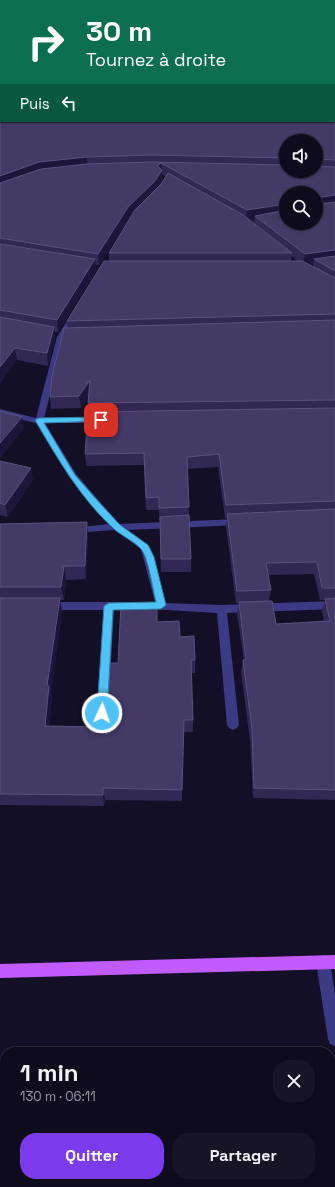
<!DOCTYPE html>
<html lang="fr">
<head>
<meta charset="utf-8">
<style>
	:root { --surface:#0e0b1c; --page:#171425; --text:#f1f3f6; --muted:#9b9ba3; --line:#2e2b3b; --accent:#7c3aed }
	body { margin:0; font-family:"Space Grotesk",sans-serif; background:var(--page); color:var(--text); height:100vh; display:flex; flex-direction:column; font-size:15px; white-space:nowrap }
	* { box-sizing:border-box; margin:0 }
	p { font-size:13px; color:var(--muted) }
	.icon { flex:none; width:22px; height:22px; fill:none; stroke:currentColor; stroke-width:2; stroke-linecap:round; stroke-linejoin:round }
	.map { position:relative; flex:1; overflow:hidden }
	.side { position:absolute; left:0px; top:1047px; width:335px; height:140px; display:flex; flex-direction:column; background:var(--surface); border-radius:16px 16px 0 0; box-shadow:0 1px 3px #0004,0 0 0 1px var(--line) }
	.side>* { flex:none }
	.top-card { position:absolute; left:0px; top:0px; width:335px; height:122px; box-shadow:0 1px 3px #0004,0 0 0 1px var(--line); background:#0b6e4f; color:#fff; overflow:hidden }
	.fabs { position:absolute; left:279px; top:134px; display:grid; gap:8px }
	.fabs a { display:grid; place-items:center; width:44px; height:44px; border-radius:50%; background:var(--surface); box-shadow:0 1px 3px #0004,0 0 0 1px var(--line); font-size:20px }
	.pin { position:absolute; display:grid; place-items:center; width:34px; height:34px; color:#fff; margin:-17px; border-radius:8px; box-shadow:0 2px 6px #0006 }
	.me { position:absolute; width:44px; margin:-22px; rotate:3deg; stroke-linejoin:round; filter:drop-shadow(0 0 3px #0008) }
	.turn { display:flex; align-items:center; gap:14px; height:84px; padding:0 20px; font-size:18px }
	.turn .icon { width:52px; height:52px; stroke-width:2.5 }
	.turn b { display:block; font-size:28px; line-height:34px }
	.then { display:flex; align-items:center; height:38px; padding:0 20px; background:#0003; gap:8px; font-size:15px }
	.round { display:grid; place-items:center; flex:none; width:42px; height:42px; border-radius:16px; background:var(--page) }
	.head { display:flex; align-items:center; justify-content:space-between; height:68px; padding:0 20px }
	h1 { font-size:24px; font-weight:700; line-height:30px }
	.action { display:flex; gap:8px; margin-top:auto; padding:8px 20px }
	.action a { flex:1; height:46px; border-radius:16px; background:var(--accent); color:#fff; font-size:16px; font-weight:700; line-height:46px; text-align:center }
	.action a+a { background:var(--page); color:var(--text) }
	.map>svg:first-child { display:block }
</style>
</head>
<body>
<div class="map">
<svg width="335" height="1187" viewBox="0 0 335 1187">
	<rect width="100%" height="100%" fill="#130f26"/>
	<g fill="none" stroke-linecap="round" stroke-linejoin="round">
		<!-- stream -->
		<path fill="#0c2248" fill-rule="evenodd" d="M334 7H335L334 10Z
			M0 40H1V42H0Z"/>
		<!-- minor -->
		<path fill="#3d3a85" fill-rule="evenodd" d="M72 313H75L79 315 65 337 44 418 101 417 105 420 101 423H45L76 474 119 524 239 519 244 522 239 525 128 530 150 547 165 603 222 605 335 601V609L227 613 239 725 237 728 233 730 229 728 227 725 217 613 151 609 150 606 151 603 155 602 141 549 115 530 71 533 69 531 74 528 109 524 70 478 36 423 0 415V409L36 418 57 337Z
			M49 602H133L137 603 138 606 137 609 114 610 107 729 105 733 101 734 97 733 95 729 104 610H49L45 609 44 606 45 603Z
			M323 955 328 957 330 962 335 994V1046L330 1044 328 1039 316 962 318 957Z
			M330 1063H335V1077H330Z
			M5 1076V1092L0 1093V1077Z"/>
		<!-- major -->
		<path fill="#c25bff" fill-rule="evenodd" d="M335 955V969L0 978V964Z"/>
	</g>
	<!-- wall -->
	<path fill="#312854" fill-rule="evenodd" d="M335 12V800L253 798 250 740 241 672 243 660H244L237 614 239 603H236L226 527 227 518H225L218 467 187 469 189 515 191 559V572H161L159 510H146L144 465 86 466 85 454 89 412 88 403 89 396 81 408 51 409 50 397 68 328 67 321 109 261V253L131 216 129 218 99 265H95L96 271 58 332H54L55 339 48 366 17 360 0 383V42L1 121H334ZM286 141H316V171H286ZM162 174 166 177 159 186 162 181ZM254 220V223L251 221ZM292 256 297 261H291ZM313 264V267L309 265ZM314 574 320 600H325L322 611 324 621 276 624 269 601 271 590 268 575Z
		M0 461 33 480 8 517 0 515Z
		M0 524 88 535 86 579 66 580 64 600H60L62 611 51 693 52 698 49 726 101 727 107 717 118 663 157 622 180 637 195 660V673H191L193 720V732H183L182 801 105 800 104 806 0 805Z"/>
	<!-- shaded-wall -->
	<path fill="#1d163a" d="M87 157 88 168 0 188V176L39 162Z
		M161 163 162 181 155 192 129 218 99 265 98 254 128 207 157 166Z
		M335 195V207L316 209V198Z
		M286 204V215L255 216 254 220 246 221 247 210Z
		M335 250V261L314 259 313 264 303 265 305 254Z
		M95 259 96 271 58 332 57 320Z
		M54 327 55 339 48 366 47 353Z
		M15 348 17 360 0 383V367Z
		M90 380 91 393 81 408 79 396Z
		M22 417 24 429 0 458V443Z
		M31 468 33 480 8 517 5 505Z
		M87 522 88 535 86 579 85 566Z
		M64 566 66 580 64 600 61 587Z
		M60 598 62 611 51 693 52 698 48 738 45 726 47 686Z
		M103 788 105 800 104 806 103 795Z"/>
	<!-- building -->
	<path fill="#433a66" stroke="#5a527e" d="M334 11 335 12V160L316 159V141H286V158L151 155 87 157 39 162 0 176V42L1 41V121H334Z
		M151 162 286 165V171H316V166L335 167V195L316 198V203L318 204 335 202V250L305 254 255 216 286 210V223H316V193H286V204L247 210 161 163 157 166 162 170 155 181 128 207 98 254 0 238V183L41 169 87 164Z
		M168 173 243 215 292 253H109L135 210 161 184Z
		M0 244 95 259 57 320 0 310Z
		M335 256V271L314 259Z
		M104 261H302L335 278V314L67 321Z
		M0 317 54 327 47 353 15 348 0 367Z
		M335 320V400L88 403 90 380 79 396 50 397 52 376 64 328Z
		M335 408V501L226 505 219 454 187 457 189 507 159 508V497L146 498 144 453 85 454 88 412Z
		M0 411 22 417 0 443Z
		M0 461 31 468 5 505 0 503Z
		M335 509V588H322L317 562 266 563 271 590 237 591 227 514Z
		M189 515 191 559H161L160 517Z
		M87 522 85 566H64L61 587H0V524Z
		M0 598H60L47 686H49L45 726 101 727V723L105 722 107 717 110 663H118L121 605 157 604V622L179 621 180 637 194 636 195 660H191L193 720H184L182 790 103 788V795L0 794Z
		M335 598V790L254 788 252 729 243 660H246L239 602 272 601 276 624 330 621 325 599Z
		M330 1140H332L335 1160V1187H169V1182H330Z"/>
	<!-- route -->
	<path fill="#4fc3f7" stroke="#337fa1" d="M101 417 104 418V421L44 423 75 475 96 499 120 525 148 545 154 557 166 605 161 609 113 610 107 713 106 716 102 718 99 716 97 713 104 606 109 603 156 602C153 590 148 557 141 549 134 541 122 536 114 529 80 498 58 459 35 420L39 418Z"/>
</svg>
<div class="fabs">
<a><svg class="icon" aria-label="sound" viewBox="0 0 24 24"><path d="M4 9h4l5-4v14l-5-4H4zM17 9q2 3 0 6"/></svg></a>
<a><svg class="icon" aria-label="search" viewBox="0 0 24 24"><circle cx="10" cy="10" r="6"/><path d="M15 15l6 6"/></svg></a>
</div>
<div class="pin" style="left:101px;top:420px;background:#d93025"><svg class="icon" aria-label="arrive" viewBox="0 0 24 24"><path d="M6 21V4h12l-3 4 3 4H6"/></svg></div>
<svg class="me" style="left:102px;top:713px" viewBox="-20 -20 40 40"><circle r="17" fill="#4fc3f7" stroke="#fff" stroke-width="3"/><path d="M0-11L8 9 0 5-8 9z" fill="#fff"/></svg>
<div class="top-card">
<div class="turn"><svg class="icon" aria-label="right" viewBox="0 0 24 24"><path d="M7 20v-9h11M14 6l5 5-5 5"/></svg><div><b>30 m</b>Tournez à droite</div></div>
<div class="then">Puis<svg class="icon" aria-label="left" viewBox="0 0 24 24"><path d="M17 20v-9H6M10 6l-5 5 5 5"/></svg></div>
</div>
<section class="side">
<div class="head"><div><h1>1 min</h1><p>130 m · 06:11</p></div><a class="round"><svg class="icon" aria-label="close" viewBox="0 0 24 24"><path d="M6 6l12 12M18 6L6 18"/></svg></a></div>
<div class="action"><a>Quitter</a><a>Partager</a></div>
</section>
</div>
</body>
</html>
